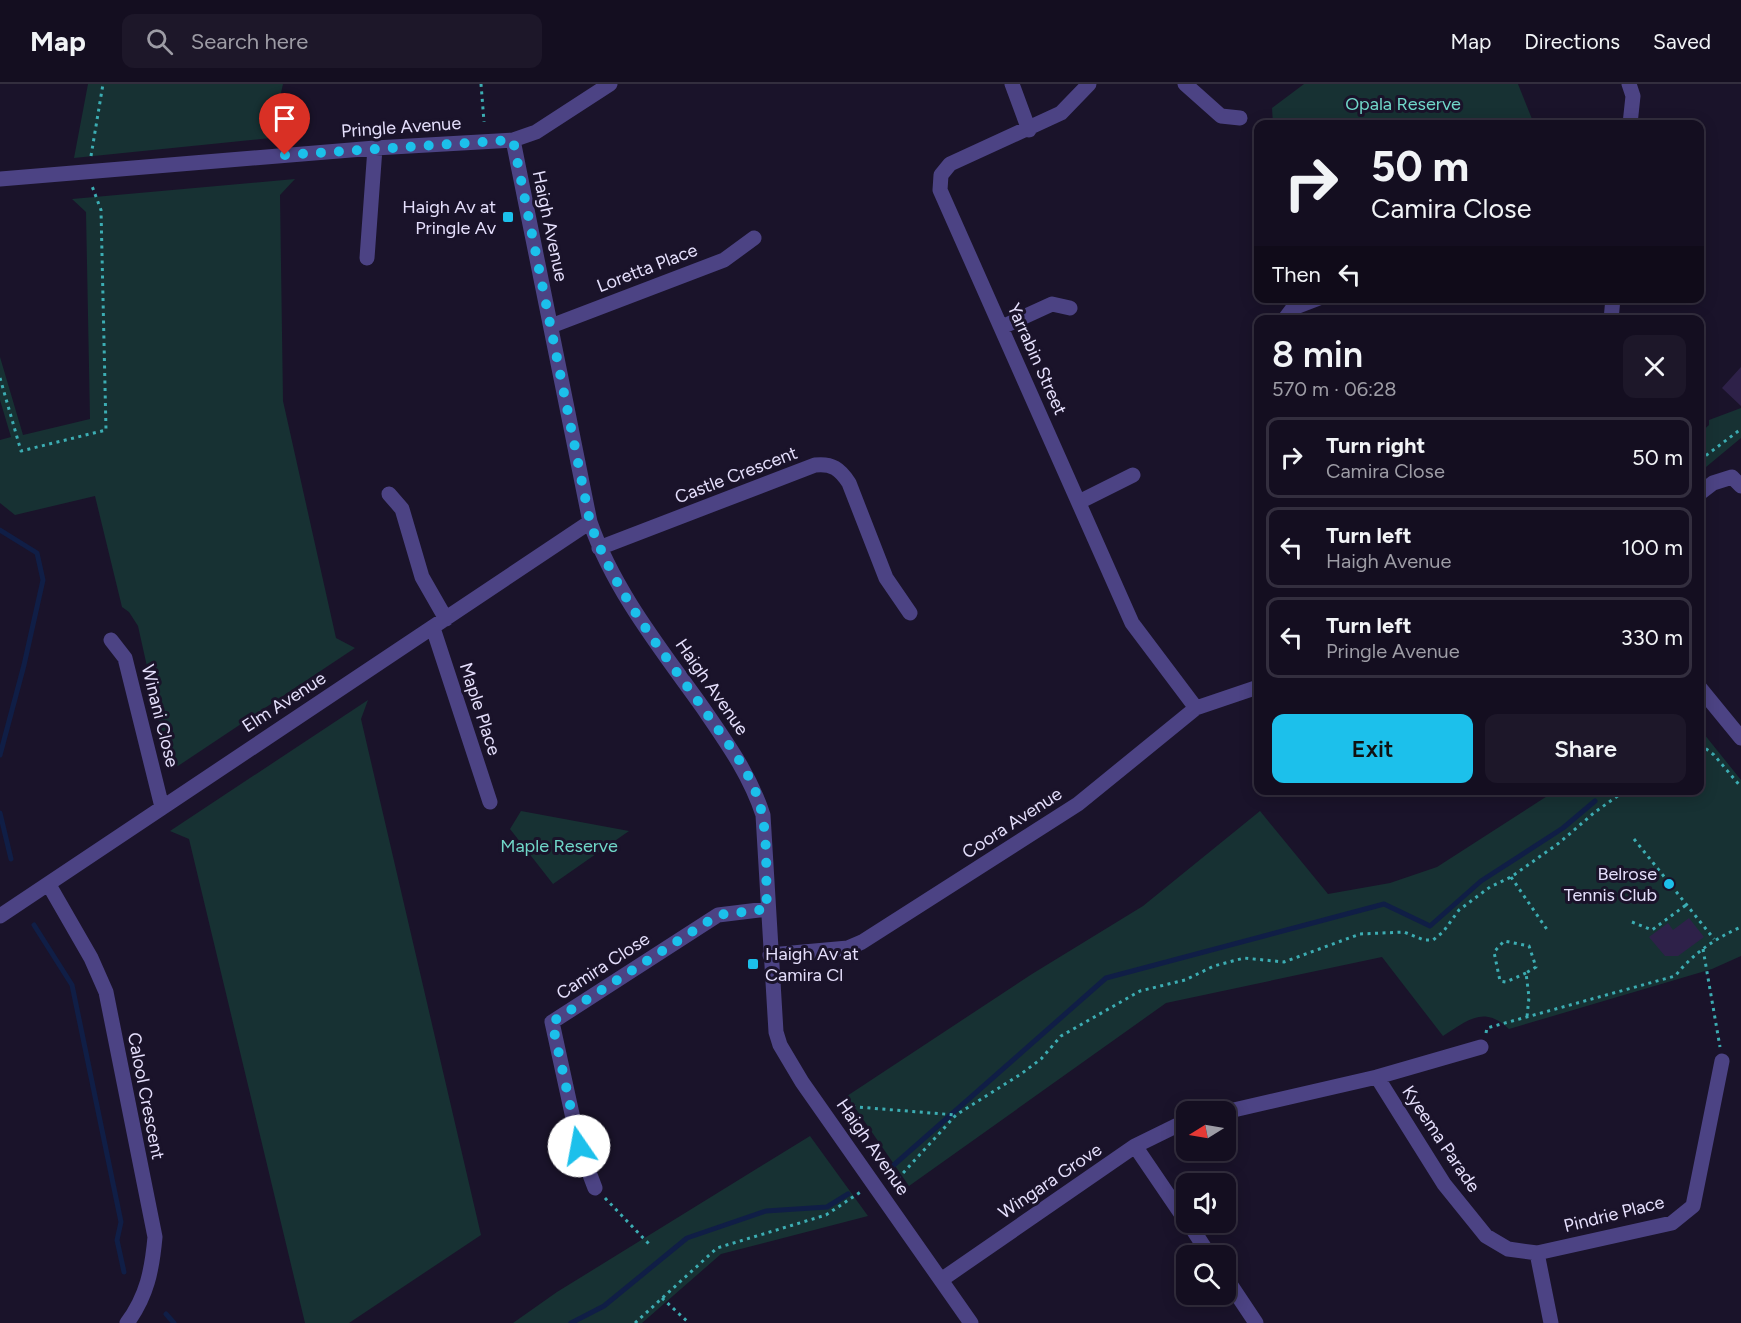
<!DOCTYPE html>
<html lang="en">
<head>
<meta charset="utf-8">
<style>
	:root { --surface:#140e20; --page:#1d1729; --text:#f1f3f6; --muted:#9d9ca5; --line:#332e3e; --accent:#1cc0eb }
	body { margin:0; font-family:Figtree,sans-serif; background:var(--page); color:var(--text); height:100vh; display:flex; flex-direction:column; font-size:22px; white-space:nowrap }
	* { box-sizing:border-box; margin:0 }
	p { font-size:20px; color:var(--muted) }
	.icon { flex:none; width:33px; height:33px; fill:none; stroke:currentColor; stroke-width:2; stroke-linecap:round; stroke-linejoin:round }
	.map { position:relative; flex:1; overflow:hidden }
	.details { position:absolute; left:1254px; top:231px; width:450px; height:480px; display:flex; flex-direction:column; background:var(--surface); border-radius:12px; box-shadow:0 3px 15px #0003,0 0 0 2px var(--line) }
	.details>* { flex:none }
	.banner { position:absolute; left:1254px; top:36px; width:450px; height:183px; border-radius:12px; box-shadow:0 3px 15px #0003,0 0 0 2px var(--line); background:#140e20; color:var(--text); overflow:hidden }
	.needle { width:39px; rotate:259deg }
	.fabs { position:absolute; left:1176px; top:1017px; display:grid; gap:12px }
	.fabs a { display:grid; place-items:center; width:60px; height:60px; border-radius:12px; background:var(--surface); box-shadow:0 3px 15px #0003,0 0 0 2px var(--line); font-size:30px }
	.pin { position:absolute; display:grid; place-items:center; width:51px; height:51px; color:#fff; margin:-62px -26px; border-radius:50% 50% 50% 0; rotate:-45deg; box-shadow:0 0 6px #0007 }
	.pin .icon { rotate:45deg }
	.me { position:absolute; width:66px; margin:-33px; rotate:348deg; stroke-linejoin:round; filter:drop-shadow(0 0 4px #0008) }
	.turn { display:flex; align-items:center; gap:21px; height:126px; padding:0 18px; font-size:27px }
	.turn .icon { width:78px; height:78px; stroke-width:2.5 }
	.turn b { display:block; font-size:42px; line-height:51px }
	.then { display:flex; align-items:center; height:57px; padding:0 18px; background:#0003; gap:12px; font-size:22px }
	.round { display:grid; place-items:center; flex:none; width:63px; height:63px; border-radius:12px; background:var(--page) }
	.headline { display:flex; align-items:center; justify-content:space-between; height:102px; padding:0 18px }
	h1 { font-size:36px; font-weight:600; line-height:45px }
	.action { display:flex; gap:12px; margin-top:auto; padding:12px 18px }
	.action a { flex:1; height:69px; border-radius:12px; background:var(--accent); color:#111; font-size:24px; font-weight:600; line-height:69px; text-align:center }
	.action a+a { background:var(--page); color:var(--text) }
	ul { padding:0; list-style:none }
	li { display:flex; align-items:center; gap:18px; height:81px; margin:0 12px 9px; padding:0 6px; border:3px solid var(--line); border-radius:12px }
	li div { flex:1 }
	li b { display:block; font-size:22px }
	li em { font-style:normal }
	header { display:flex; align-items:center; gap:36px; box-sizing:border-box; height:84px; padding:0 30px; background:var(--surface); border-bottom:2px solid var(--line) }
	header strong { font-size:28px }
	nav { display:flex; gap:33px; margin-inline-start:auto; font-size:21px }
	.search { width:420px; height:54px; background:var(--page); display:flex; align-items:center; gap:15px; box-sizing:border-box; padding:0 21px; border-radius:12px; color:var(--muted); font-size:22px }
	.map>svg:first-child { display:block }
</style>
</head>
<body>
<header>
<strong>Map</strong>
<div class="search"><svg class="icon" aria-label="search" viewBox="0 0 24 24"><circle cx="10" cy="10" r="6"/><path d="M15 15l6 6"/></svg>Search here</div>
<nav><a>Map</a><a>Directions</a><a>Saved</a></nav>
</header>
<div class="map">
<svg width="1741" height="1239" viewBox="0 0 1741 1239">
	<rect width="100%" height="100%" fill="#1a132a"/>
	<!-- green -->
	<path fill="#173133" d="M88 0H283L271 54 74 74Z
		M1304 0H1518L1534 40H1273L1272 24Z
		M295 95 280 111 283 317 336 554 355 564 178 682 168 677 138 542 129 528 122 523 95 412 15 431 0 419V356L11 353 0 316V273L23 351 90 335 86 128 72 115Z
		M1741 324V354L1700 388V349L1709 341V336Z
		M368 616 361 635 481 1151 349 1239H305L189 755 170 747Z
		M1700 645 1741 696V872L1712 885 1509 945C1484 921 1468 936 1443 952L1382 873 1166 919 909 1102 847 1012 1032 890 1143 822 1260 727 1328 810 1390 799 1437 783 1555 707 1700 706Z
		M521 727 629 747 553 800 510 745Z
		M810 1052 868 1132 721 1170 642 1239H513L557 1208Z"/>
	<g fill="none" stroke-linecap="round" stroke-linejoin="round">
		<!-- stream -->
		<path stroke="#101e46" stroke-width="5" d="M0 446 37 469 43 496 24 581 0 671
			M0 729 11 775
			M34 841 72 901 121 1138 117 1156 124 1188
			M887 1087 1106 894 1384 820 1430 842 1481 797 1563 744 1595 717
			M166 1230 174 1239
			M571 1239 604 1222 687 1154 766 1127 827 1123 848 1110"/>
	</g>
	<!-- building -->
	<path fill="#2e2149" d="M1741 283V322L1722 304Z
		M1689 834 1704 853 1678 872H1665L1649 853 1668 839 1673 846Z"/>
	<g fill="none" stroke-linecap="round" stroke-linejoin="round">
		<!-- path -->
		<path stroke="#3cadb3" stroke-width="3" stroke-dasharray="3 4.5" stroke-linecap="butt" d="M481 0 484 38
			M91 72 103 0
			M0 294 21 367 106 346 101 126 92 102
			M1700 376 1741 345
			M1700 660 1714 671 1741 703
			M1634 755 1714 855
			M1511 793 1548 847
			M1632 838 1652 846 1686 821
			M1703 865 1720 963
			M1526 889 1506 898 1500 897 1494 868 1504 857 1529 862 1536 883 1526 889 1529 913 1527 933
			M1486 949 1487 944 1675 892C1694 869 1714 855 1741 843
			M845 1022 956 1031
			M893 1100 956 1031 1021 990 1041 975 1061 952 1140 907 1185 896 1214 882 1244 874 1284 878 1360 850 1404 848 1424 856H1433L1443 848 1459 826 1490 803 1511 793 1559 759 1595 728 1626 706
			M605 1114 649 1160
			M662 1214 689 1239
			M635 1239 717 1164 826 1131 862 1107"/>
		<!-- minor -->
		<path stroke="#4c4384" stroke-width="15" d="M1012 0 1029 46
			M1089 0 1061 29 950 80 941 91 940 106 1132 539 1196 624
			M1185 0 1221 32 1240 34
			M1629 0 1633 12 1630 40
			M513 56 590 438C614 507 661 565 703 624 727 659 750 691 763 731L776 948 780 961 802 998 971 1239
			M0 95 375 64 513 56 536 48 610 0
			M367 174 375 64
			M1284 236 1293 224 1319 214
			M1611 236 1613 214
			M551 242 724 176 754 154
			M1002 243 1052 220 1070 224
			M1700 409 1713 399 1732 393 1741 402
			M389 410 402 425 422 493 446 535
			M1079 418 1133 391
			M599 464 815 381C832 379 840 385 849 399L886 494 910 529
			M433 544 490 718
			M111 556 125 574 162 723
			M1700 604 1741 654
			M49 801 91 874 106 908 155 1153C152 1186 147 1212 127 1239
			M0 832 590 438
			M770 871 848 864 862 858 1078 720 1196 624 1258 603
			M1377 993 1444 1100 1486 1152 1508 1165 1537 1169 1551 1239
			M1225 1028 1377 993 1481 963
			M1135 1062 1186 1137
			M595 1104 579 1062 552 938 718 831 767 825
			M1188 1138 1210 1172
			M1537 1169 1672 1139 1693 1122 1722 977
			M1226 1194 1256 1239
			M941 1196 1135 1062 1186 1037"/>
	</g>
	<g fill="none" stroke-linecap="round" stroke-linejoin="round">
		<!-- route -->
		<path stroke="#1cc0eb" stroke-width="10" stroke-dasharray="0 18" d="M285 71 513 56 590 438C614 508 662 567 705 627 722 652 742 676 754 704 770 740 765 786 767 825L718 831 552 938 579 1062"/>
	</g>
	<!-- markers -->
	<g fill="#1cc0eb" stroke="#1a132a" stroke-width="2">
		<rect x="502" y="127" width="12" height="12" rx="3"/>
		<circle cx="1669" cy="800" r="6"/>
		<rect x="747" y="874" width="12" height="12" rx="3"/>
	</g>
	<g text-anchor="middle" stroke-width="6" stroke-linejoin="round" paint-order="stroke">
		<!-- park labels -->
		<g font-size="18" fill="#70d7c9" stroke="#1a132a">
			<text x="1403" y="26">Opala Reserve</text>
			<text x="559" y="768">Maple Reserve</text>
		</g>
		<!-- street labels -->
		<g font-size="18" fill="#e5dffc" stroke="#1a132a">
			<text transform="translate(401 43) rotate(-4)" y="6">Pringle Avenue</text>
			<text transform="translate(550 142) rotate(78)" y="6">Haigh Avenue</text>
			<text transform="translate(647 184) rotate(-21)" y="6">Loretta Place</text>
			<text transform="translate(1037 275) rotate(66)" y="6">Yarrabin Street</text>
			<text transform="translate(736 391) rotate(-21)" y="6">Castle Crescent</text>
			<text transform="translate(712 603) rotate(55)" y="6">Haigh Avenue</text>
			<text transform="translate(284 618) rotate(-33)" y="6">Elm Avenue</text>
			<text transform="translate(480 625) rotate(72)" y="6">Maple Place</text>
			<text transform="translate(160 632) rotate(76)" y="6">Winani Close</text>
			<text transform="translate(1012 739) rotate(-33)" y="6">Coora Avenue</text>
			<text transform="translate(603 882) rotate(-33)" y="6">Camira Close</text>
			<text transform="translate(146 1012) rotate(79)" y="6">Calool Crescent</text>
			<text transform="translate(1441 1055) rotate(56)" y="6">Kyeema Parade</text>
			<text transform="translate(873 1063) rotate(55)" y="6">Haigh Avenue</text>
			<text transform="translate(1050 1097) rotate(-34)" y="6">Wingara Grove</text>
			<text transform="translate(1614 1130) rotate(-14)" y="6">Pindrie Place</text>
		</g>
		<!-- poi labels -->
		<g font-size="18" fill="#e5dffc" stroke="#1a132a" text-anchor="end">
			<text x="496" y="129">Haigh Av at<tspan x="496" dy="21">Pringle Av</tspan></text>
			<text x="1657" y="796">Belrose<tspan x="1657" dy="21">Tennis Club</tspan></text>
			<text x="765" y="876" text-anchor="start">Haigh Av at<tspan x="765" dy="21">Camira Cl</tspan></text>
		</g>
	</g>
</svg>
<div class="fabs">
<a><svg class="needle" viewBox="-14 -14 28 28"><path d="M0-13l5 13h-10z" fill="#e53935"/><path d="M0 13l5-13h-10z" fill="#9d9ca5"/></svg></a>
<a><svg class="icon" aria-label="sound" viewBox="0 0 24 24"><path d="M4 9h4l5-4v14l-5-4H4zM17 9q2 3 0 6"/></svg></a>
<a><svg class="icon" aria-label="search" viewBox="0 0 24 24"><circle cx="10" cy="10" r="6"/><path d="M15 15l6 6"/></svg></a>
</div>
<div class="pin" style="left:285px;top:71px;background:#d93025"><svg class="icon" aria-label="arrive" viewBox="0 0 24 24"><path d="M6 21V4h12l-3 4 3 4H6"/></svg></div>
<svg class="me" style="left:579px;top:1062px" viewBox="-20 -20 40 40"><circle r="19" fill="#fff"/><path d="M0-13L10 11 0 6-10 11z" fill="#1cc0eb"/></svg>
<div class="banner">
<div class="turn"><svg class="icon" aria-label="right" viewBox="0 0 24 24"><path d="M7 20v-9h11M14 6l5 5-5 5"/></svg><div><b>50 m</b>Camira Close</div></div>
<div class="then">Then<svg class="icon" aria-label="left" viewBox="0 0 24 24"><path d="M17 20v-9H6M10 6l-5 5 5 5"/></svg></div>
</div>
<section class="details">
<div class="headline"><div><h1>8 min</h1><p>570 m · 06:28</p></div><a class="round"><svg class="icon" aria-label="close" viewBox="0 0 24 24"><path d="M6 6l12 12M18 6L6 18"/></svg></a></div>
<ul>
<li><svg class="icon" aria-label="right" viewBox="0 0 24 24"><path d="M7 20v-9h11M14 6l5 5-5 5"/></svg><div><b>Turn right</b><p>Camira Close</p></div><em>50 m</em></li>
<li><svg class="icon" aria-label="left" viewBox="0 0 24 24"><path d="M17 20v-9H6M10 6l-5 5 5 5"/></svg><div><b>Turn left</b><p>Haigh Avenue</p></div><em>100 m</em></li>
<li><svg class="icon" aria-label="left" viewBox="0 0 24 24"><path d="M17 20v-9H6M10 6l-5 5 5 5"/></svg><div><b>Turn left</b><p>Pringle Avenue</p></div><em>330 m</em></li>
</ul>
<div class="action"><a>Exit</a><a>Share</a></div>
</section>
</div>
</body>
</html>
